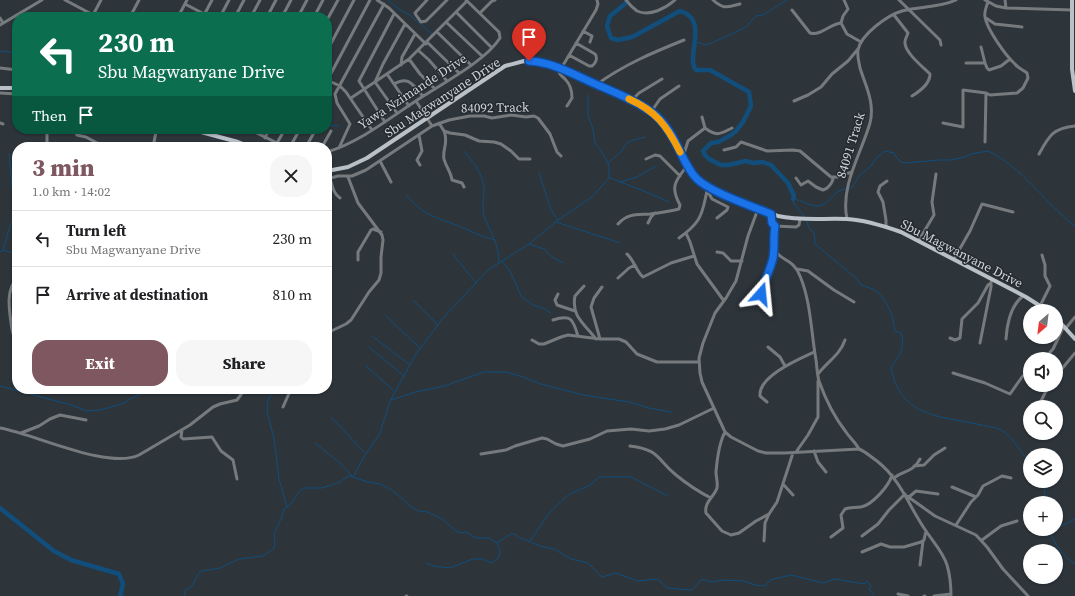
<!DOCTYPE html>
<html lang="en">
<head>
<meta charset="utf-8">
<style>
	:root { --surface:#fff; --page:#f6f6f6; --text:#202124; --muted:#757577; --line:#e0e0e0; --accent:#7f5760 }
	body { margin:0; font-family:"Source Serif 4",serif; background:var(--page); color:var(--text); height:100vh; display:flex; flex-direction:column; font-size:15px; white-space:nowrap }
	* { box-sizing:border-box; margin:0 }
	p { font-size:13px; color:var(--muted) }
	.icon { flex:none; width:22px; height:22px; fill:none; stroke:currentColor; stroke-width:2; stroke-linecap:round; stroke-linejoin:round }
	.map { position:relative; flex:1; overflow:hidden }
	.side { position:absolute; left:12px; top:142px; width:320px; height:252px; display:flex; flex-direction:column; background:var(--surface); border-radius:16px; box-shadow:0 1px 3px #0004 }
	.side>* { flex:none }
	.guide { position:absolute; left:12px; top:12px; width:320px; height:122px; border-radius:16px; box-shadow:0 1px 3px #0004; background:#0b6e4f; color:#fff; overflow:hidden }
	.needle { width:26px; rotate:208deg }
	.tools { position:absolute; left:1023px; top:304px; display:grid; gap:8px }
	.tools a { display:grid; place-items:center; width:40px; height:40px; border-radius:50%; background:var(--surface); box-shadow:0 1px 3px #0004; font-size:20px }
	.pin { position:absolute; display:grid; place-items:center; width:34px; height:34px; color:#fff; margin:-41px -17px; border-radius:50% 50% 50% 0; rotate:-45deg; box-shadow:0 0 4px #0007 }
	.pin .icon { rotate:45deg }
	.me { position:absolute; width:44px; margin:-22px; rotate:18deg; stroke-linejoin:round; filter:drop-shadow(0 0 3px #0008) }
	.turn { display:flex; align-items:center; gap:14px; height:84px; padding:0 20px; font-size:18px }
	.turn .icon { width:52px; height:52px; stroke-width:2.5 }
	.turn b { display:block; font-size:28px; line-height:34px }
	.then { display:flex; align-items:center; height:38px; padding:0 20px; background:#0003; gap:8px; font-size:15px }
	.round { display:grid; place-items:center; flex:none; width:42px; height:42px; border-radius:16px; background:var(--page) }
	.summary { display:flex; align-items:center; justify-content:space-between; height:68px; padding:0 20px }
	h1 { font-size:24px; font-weight:800; line-height:30px; color:var(--accent) }
	.button { display:flex; gap:8px; margin-top:auto; padding:8px 20px }
	.button a { flex:1; height:46px; border-radius:16px; background:var(--accent); color:#fff; font-size:16px; font-weight:800; line-height:46px; text-align:center }
	.button a+a { background:var(--page); color:var(--text) }
	ul { padding:0; list-style:none }
	li { display:flex; align-items:center; gap:12px; height:56px; padding:0 20px; border-top:1px solid var(--line) }
	li div { flex:1 }
	li b { display:block; font-size:15px }
	li em { font-style:normal }
	.map>svg:first-child { display:block }
</style>
</head>
<body>
<div class="map">
<svg width="1075" height="596" viewBox="0 0 1075 596">
	<rect width="100%" height="100%" fill="#2d343a"/>
	<g fill="none" stroke-linecap="round" stroke-linejoin="round">
		<!-- stream -->
		<path stroke="#114e7c" stroke-width="1" d="M388 0 400 10 410 15 432 34
			M696 42 706 45 712 43 746 27 756 16 763 15 787 0
			M0 51 17 53
			M327 125 338 126
			M464 151C471 160 480 170 483 182 486 193 481 205 484 216 491 234 499 243 499 263
			M9 154 12 188 17 212
			M608 163 622 151 625 145 630 141 645 137
			M539 173 551 210 558 220
			M610 178 644 191 669 202
			M620 182 637 177 656 166
			M849 189 852 187 860 175 871 166 876 158 885 151 894 153 896 157 901 162 905 163 939 160H950L965 157 971 154 988 151C1024 168 1044 203 1075 226
			M406 195C423 215 433 216 456 225 469 230 481 237 495 240
			M805 217 794 204 793 199C802 200 809 206 817 206 830 206 833 189 846 189
			M806 220 809 228 814 233 815 244 857 279 861 285C866 287 872 288 876 291 888 300 893 316 895 331L901 333C906 346 899 357 891 367 899 416 938 416 977 424 985 426 995 427 1001 430 1014 437 1020 453 1030 462
			M556 222 620 243
			M529 244 544 249 552 257 563 263
			M3 250 10 226 17 213
			M0 252 3 250 17 254
			M453 254 476 283
			M502 261 510 271 521 296 533 305 545 309 551 313
			M413 300 438 325
			M385 315 420 348
			M372 336 410 365
			M369 347 404 376
			M366 366 394 391
			M0 386 71 405 87 411 100 410 122 404 132 398 143 393 165 389
			M274 389 268 400 267 412 274 438 279 479 287 507
			M391 400 415 392 444 386 484 372H506L523 377 541 384 583 395 629 402 649 408 671 412
			M331 417 365 453
			M315 443 339 462 353 477 364 457 380 433 390 401 416 354 444 317 488 270 529 244 558 220 592 197 609 178V166L604 155 595 143 593 129 588 116V95
			M1041 481 1045 491 1044 503
			M1049 529C1053 543 1063 556 1075 564
			M1056 529 1075 519
			M1050 532 1055 529
			M530 541 550 512 568 495 590 485 599 477H631L668 496
			M426 563 433 566 450 568 473 559H482L492 563 499 557 500 551 497 543
			M121 592 124 596
			M184 596 186 590 192 586 199 573 202 571 220 568 239 559 263 556 270 551 274 548 275 544 274 533 281 519 284 509C293 505 295 495 303 488H322L340 482 345 478 350 476 368 482 380 484 392 490 413 508 421 512 425 511 442 519 456 531 461 533 466 532 476 538H489L497 543 511 534H515L518 537 540 546 554 549 571 559 588 563 602 577 616 573 637 581 658 579 667 588 692 590 702 579 711 582 724 580 744 581 755 585 765 586 770 580 791 575 823 583 835 579 864 584 867 581 871 586 869 589 875 596"/>
		<!-- river -->
		<path stroke="#114e7c" stroke-width="4.5" d="M627 0 625 4 610 16 607 26 611 38 618 40 632 37 680 11C710 19 685 57 696 70H710L749 92 751 106 743 122 736 131 731 135 718 142 711 143 703 151 705 155 709 159 721 165H728L746 161 753 163 763 162 771 165 788 183 794 196 793 199
			M0 508 54 551 71 560 119 574 123 584 120 596"/>
		<!-- minor -->
		<path stroke="#767a7d" stroke-width="3" d="M65 0 97 17
			M377 0 389 8 426 44
			M427 0 415 13 416 15 421 22 426 21 447 0
			M626 0C629 4 633 8 637 11 650 17 666 8 675 0
			M713 0C724 10 727 7 740 4
			M899 0 940 40 941 45
			M985 0 996 6 1006 8 1072 10
			M1005 0 1006 8
			M185 4 210 17
			M792 10 810 33C821 36 830 24 841 23L847 34 861 42
			M456 12 492 48
			M480 13 492 1 495 0
			M93 15 101 0
			M894 15 908 33C907 36 905 39 905 42 904 52 923 67 930 74 930 84 920 91 912 96
			M130 17 139 0
			M178 17 187 0
			M203 17 212 0
			M220 17 229 0
			M235 17 244 0
			M251 17 260 0
			M267 17 276 0
			M282 17 291 0
			M298 17 307 0
			M314 17 323 0
			M0 18 3 23
			M986 18 995 24 1022 27
			M327 20 338 0
			M446 22 482 56
			M841 23 843 16 848 9 844 0
			M0 25 42 0
			M583 31 592 36 590 42
			M437 32 471 65
			M427 42 459 73
			M981 47 985 63
			M327 51 354 0
			M419 51 429 60 447 81
			M569 55 589 66H592C596 63 598 58 595 54L576 43
			M409 59 420 74 435 89
			M966 63H985L987 68 989 70 1001 66 1010 59
			M401 65 402 57 415 34
			M0 68 17 70
			M387 74 409 106
			M327 80 340 86 346 92 372 130
			M327 81 370 0
			M394 84C409 75 413 86 423 96
			M596 85C623 65 654 52 684 40
			M0 93 17 94
			M351 98 409 59 467 1
			M632 100 639 93 662 79
			M794 101 808 95 821 87 832 74 848 61 858 49
			M567 106 572 98C572 92 570 84 565 79 562 76 560 76 559 72L596 10 598 4 597 0
			M651 112 660 99 679 86
			M397 113 375 82 383 64 405 24
			M385 122 359 81 394 14
			M0 123 3 124
			M439 123 444 131 450 133 465 135 479 141 494 142 501 144 511 151 519 159H530
			M943 123 963 127V90L986 93 990 95 1017 93 1023 88 1028 78 1027 73C1023 70 1018 68 1015 64 1005 55 987 29 985 17 984 12 986 7 988 2
			M432 126 449 120 470 116H484L492 118 511 115 526 117 534 116 538 118 550 134 557 152 561 156
			M705 128C717 137 720 134 732 128
			M77 129 76 133 77 135 86 137 97 143 109 147
			M249 129 285 147
			M151 130 156 132 154 142 156 144 163 147
			M444 131C449 143 442 149 444 159 446 167 451 172 452 180L462 183 464 187
			M419 135 422 151 417 160 420 165
			M265 138 269 129
			M985 142 986 93
			M277 143 285 129
			M47 147V129
			M290 147 300 129
			M306 147 316 129
			M322 147 331 131
			M339 148 350 124 337 103 335 94 384 4
			M724 150 736 147 741 142 767 151 793 150 800 151 831 177H837L852 172
			M327 152C363 141 393 115 425 95 447 81 486 60 500 38L499 32 466 0
			M1039 154C1049 136 1053 128 1075 126
			M683 157 688 141 705 128 702 117
			M646 159 655 155 660 156 680 176
			M380 161 391 182
			M327 172C333 181 331 192 340 198
			M796 178 801 185 808 181 816 187 823 190C828 189 833 182 833 178
			M327 182 331 178 338 176H352L366 170 432 126 416 101
			M707 190 712 199 728 207 727 210 717 218
			M758 209 748 236 736 281 726 298 715 313 703 343 699 358 700 373 702 382 725 432 731 437 758 451 766 453H785L859 449C866 452 871 457 877 461 902 481 909 507 926 531 934 543 943 552 947 565 950 575 951 586 951 596
			M771 214 773 224 775 226C768 268 790 250 800 276 811 302 811 332 816 360 817 367 817 374 819 381 825 398 835 418 846 432 850 438 855 442 859 449
			M847 219C840 186 861 154 870 123 875 103 866 87 860 68 859 62 857 56 858 50 861 34 888 15 902 11 920 6 939 8 956 0
			M648 223 651 217 655 213
			M618 224C628 213 637 215 650 214 659 213 671 211 679 209L680 205C670 187 675 181 687 166
			M775 226 796 227 799 225 800 219
			M886 226V220L883 202 878 192 880 186 887 181
			M686 233 690 242 697 264 724 301
			M679 238C686 233 693 228 698 220 704 211 705 198 708 187
			M919 240 934 215 932 202 936 174
			M717 252 723 253 731 261H742
			M627 254C634 260 636 271 643 277L671 263 694 256
			M954 259 970 231 982 204 1013 212
			M358 260V252L371 230 373 229 381 232
			M797 269 808 271 834 290 854 302
			M17 278C6 290 9 308 11 323 12 329 12 336 17 341
			M618 278 629 268 635 265
			M584 286 575 296C571 317 585 324 596 339
			M558 294 555 300 557 305 575 311
			M759 304 772 259 774 250
			M1040 306 1050 286 1045 276V265L1042 255
			M553 320C571 314 573 319 578 336
			M1066 328 1075 317
			M327 333 346 324 351 320 369 292 379 280 381 273V257L383 240 382 235 358 203 348 177
			M950 338 955 340 960 338 962 319 978 303 988 285 991 283
			M600 339 591 307 594 298 602 287
			M1006 339C1007 324 1010 306 1023 296
			M532 340 539 344H544L561 337 568 335 600 339H619L626 342 637 354 657 362H699
			M980 343 991 287V282
			M768 347 780 357 785 366
			M1044 359 1053 349 1064 326
			M953 373 985 383 1010 394 1022 377 1030 369
			M818 374C827 362 840 355 845 340
			M1056 376 1075 353
			M117 392V389
			M767 402 760 396C758 376 799 359 814 352
			M283 407 291 389
			M1038 407 1049 385
			M0 428C35 434 108 470 139 455L190 425 213 407 220 404 237 400 245 389
			M182 430 181 437 183 439 212 437 221 451 233 460 237 479
			M725 432C719 443 717 460 716 472 716 477 718 482 717 488 714 497 704 502 706 513L722 531 731 535 739 533 756 521 769 514
			M21 433 39 426 50 419 60 415 86 420
			M630 446C661 450 656 459 676 475 687 484 699 492 711 498
			M814 451 818 462 826 472
			M796 452 808 435 818 417V381
			M481 454 506 450 515 446 542 438 547 439 556 444 563 446 590 439 607 431 631 429 649 431 665 429 679 425 714 408
			M914 466 924 465 934 455 945 448
			M894 478C903 470 913 473 920 459
			M783 484 793 495
			M952 487 976 497
			M907 496 935 516 976 535 987 547 1003 569 1028 596
			M909 497 916 491 938 494
			M956 525 971 502 978 495 983 486 1002 476 1011 478
			M862 536 878 524 889 510 905 494
			M831 537 843 528 841 515 845 509C850 507 855 508 861 507 872 505 889 486 892 475
			M982 540 1001 526 1017 521
			M764 541 765 523 769 514 777 502 793 453
			M862 552 881 544 890 547H904L921 542 924 540 926 531
			M920 565 923 541
			M898 594 908 596
			M406 596H407
			M924 596H925
			M934 596 951 594"/>
		<!-- major -->
		<path stroke="#b9c0c7" stroke-width="4" d="M1072 0V69L1075 91
			M0 88H17
			M190 129 238 142 251 147
			M327 171 348 167 367 158 505 66 524 61 546 63 641 105 651 112 667 128 690 171 702 183 715 190 778 216C800 221 824 218 847 219 866 220 884 226 901 232L1026 297 1048 311
			M1056 318 1075 339"/>
	</g>
	<g fill="none" stroke-linecap="round" stroke-linejoin="round">
		<!-- route casing -->
		<g stroke="#114b97" stroke-width="10">
			<path id="route" d="M529 61C554 62 578 77 600 86 616 93 632 99 647 109 654 113 661 120 666 127 679 143 683 165 697 179 712 193 752 206 771 214L772 223 775 226C773 237 775 247 773 258 770 270 764 282 761 294"/>
		</g>
		<!-- route -->
		<use href="#route" stroke="#1a73e8" stroke-width="7"/>
		<!-- slow -->
		<path stroke="#f59e0b" stroke-width="7" d="M629 99C656 111 667 126 680 152"/>
	</g>
	<g text-anchor="middle" stroke-width="3" stroke-linejoin="round" paint-order="stroke">
		<!-- street labels -->
		<g font-size="13" fill="#ced3d7" stroke="#232a30">
			<text transform="translate(412 91) rotate(-33)" y="5">Yawa Nzimande Drive</text>
			<text transform="translate(442 97) rotate(-33)" y="5">Sbu Magwanyane Drive</text>
			<text transform="translate(495 107) rotate(-1)" y="5">84092 Track</text>
			<text transform="translate(850 145) rotate(-73)" y="5">84091 Track</text>
			<text transform="translate(962 253) rotate(27)" y="5">Sbu Magwanyane Drive</text>
		</g>
	</g>
</svg>
<div class="tools">
<a><svg class="needle" viewBox="-14 -14 28 28"><path d="M0-13l5 13h-10z" fill="#e53935"/><path d="M0 13l5-13h-10z" fill="#757577"/></svg></a>
<a><svg class="icon" aria-label="sound" viewBox="0 0 24 24"><path d="M4 9h4l5-4v14l-5-4H4zM17 9q2 3 0 6"/></svg></a>
<a><svg class="icon" aria-label="search" viewBox="0 0 24 24"><circle cx="10" cy="10" r="6"/><path d="M15 15l6 6"/></svg></a>
<a><svg class="icon" aria-label="layers" viewBox="0 0 24 24"><path d="M12 4l9 5-9 5-9-5zM3 14l9 5 9-5"/></svg></a>
<a>+</a>
<a>−</a>
</div>
<div class="pin" style="left:529px;top:61px;background:#d93025"><svg class="icon" aria-label="arrive" viewBox="0 0 24 24"><path d="M6 21V4h12l-3 4 3 4H6"/></svg></div>
<svg class="me" style="left:761px;top:294px" viewBox="-20 -20 40 40"><path d="M0-17L14 15 0 8-14 15z" fill="#1a73e8" stroke="#fff" stroke-width="4"/></svg>
<div class="guide">
<div class="turn"><svg class="icon" aria-label="left" viewBox="0 0 24 24"><path d="M17 20v-9H6M10 6l-5 5 5 5"/></svg><div><b>230 m</b>Sbu Magwanyane Drive</div></div>
<div class="then">Then<svg class="icon" aria-label="arrive" viewBox="0 0 24 24"><path d="M6 21V4h12l-3 4 3 4H6"/></svg></div>
</div>
<section class="side">
<div class="summary"><div><h1>3 min</h1><p>1.0 km · 14:02</p></div><a class="round"><svg class="icon" aria-label="close" viewBox="0 0 24 24"><path d="M6 6l12 12M18 6L6 18"/></svg></a></div>
<ul>
<li><svg class="icon" aria-label="left" viewBox="0 0 24 24"><path d="M17 20v-9H6M10 6l-5 5 5 5"/></svg><div><b>Turn left</b><p>Sbu Magwanyane Drive</p></div><em>230 m</em></li>
<li><svg class="icon" aria-label="arrive" viewBox="0 0 24 24"><path d="M6 21V4h12l-3 4 3 4H6"/></svg><div><b>Arrive at destination</b></div><em>810 m</em></li>
</ul>
<div class="button"><a>Exit</a><a>Share</a></div>
</section>
</div>
</body>
</html>
